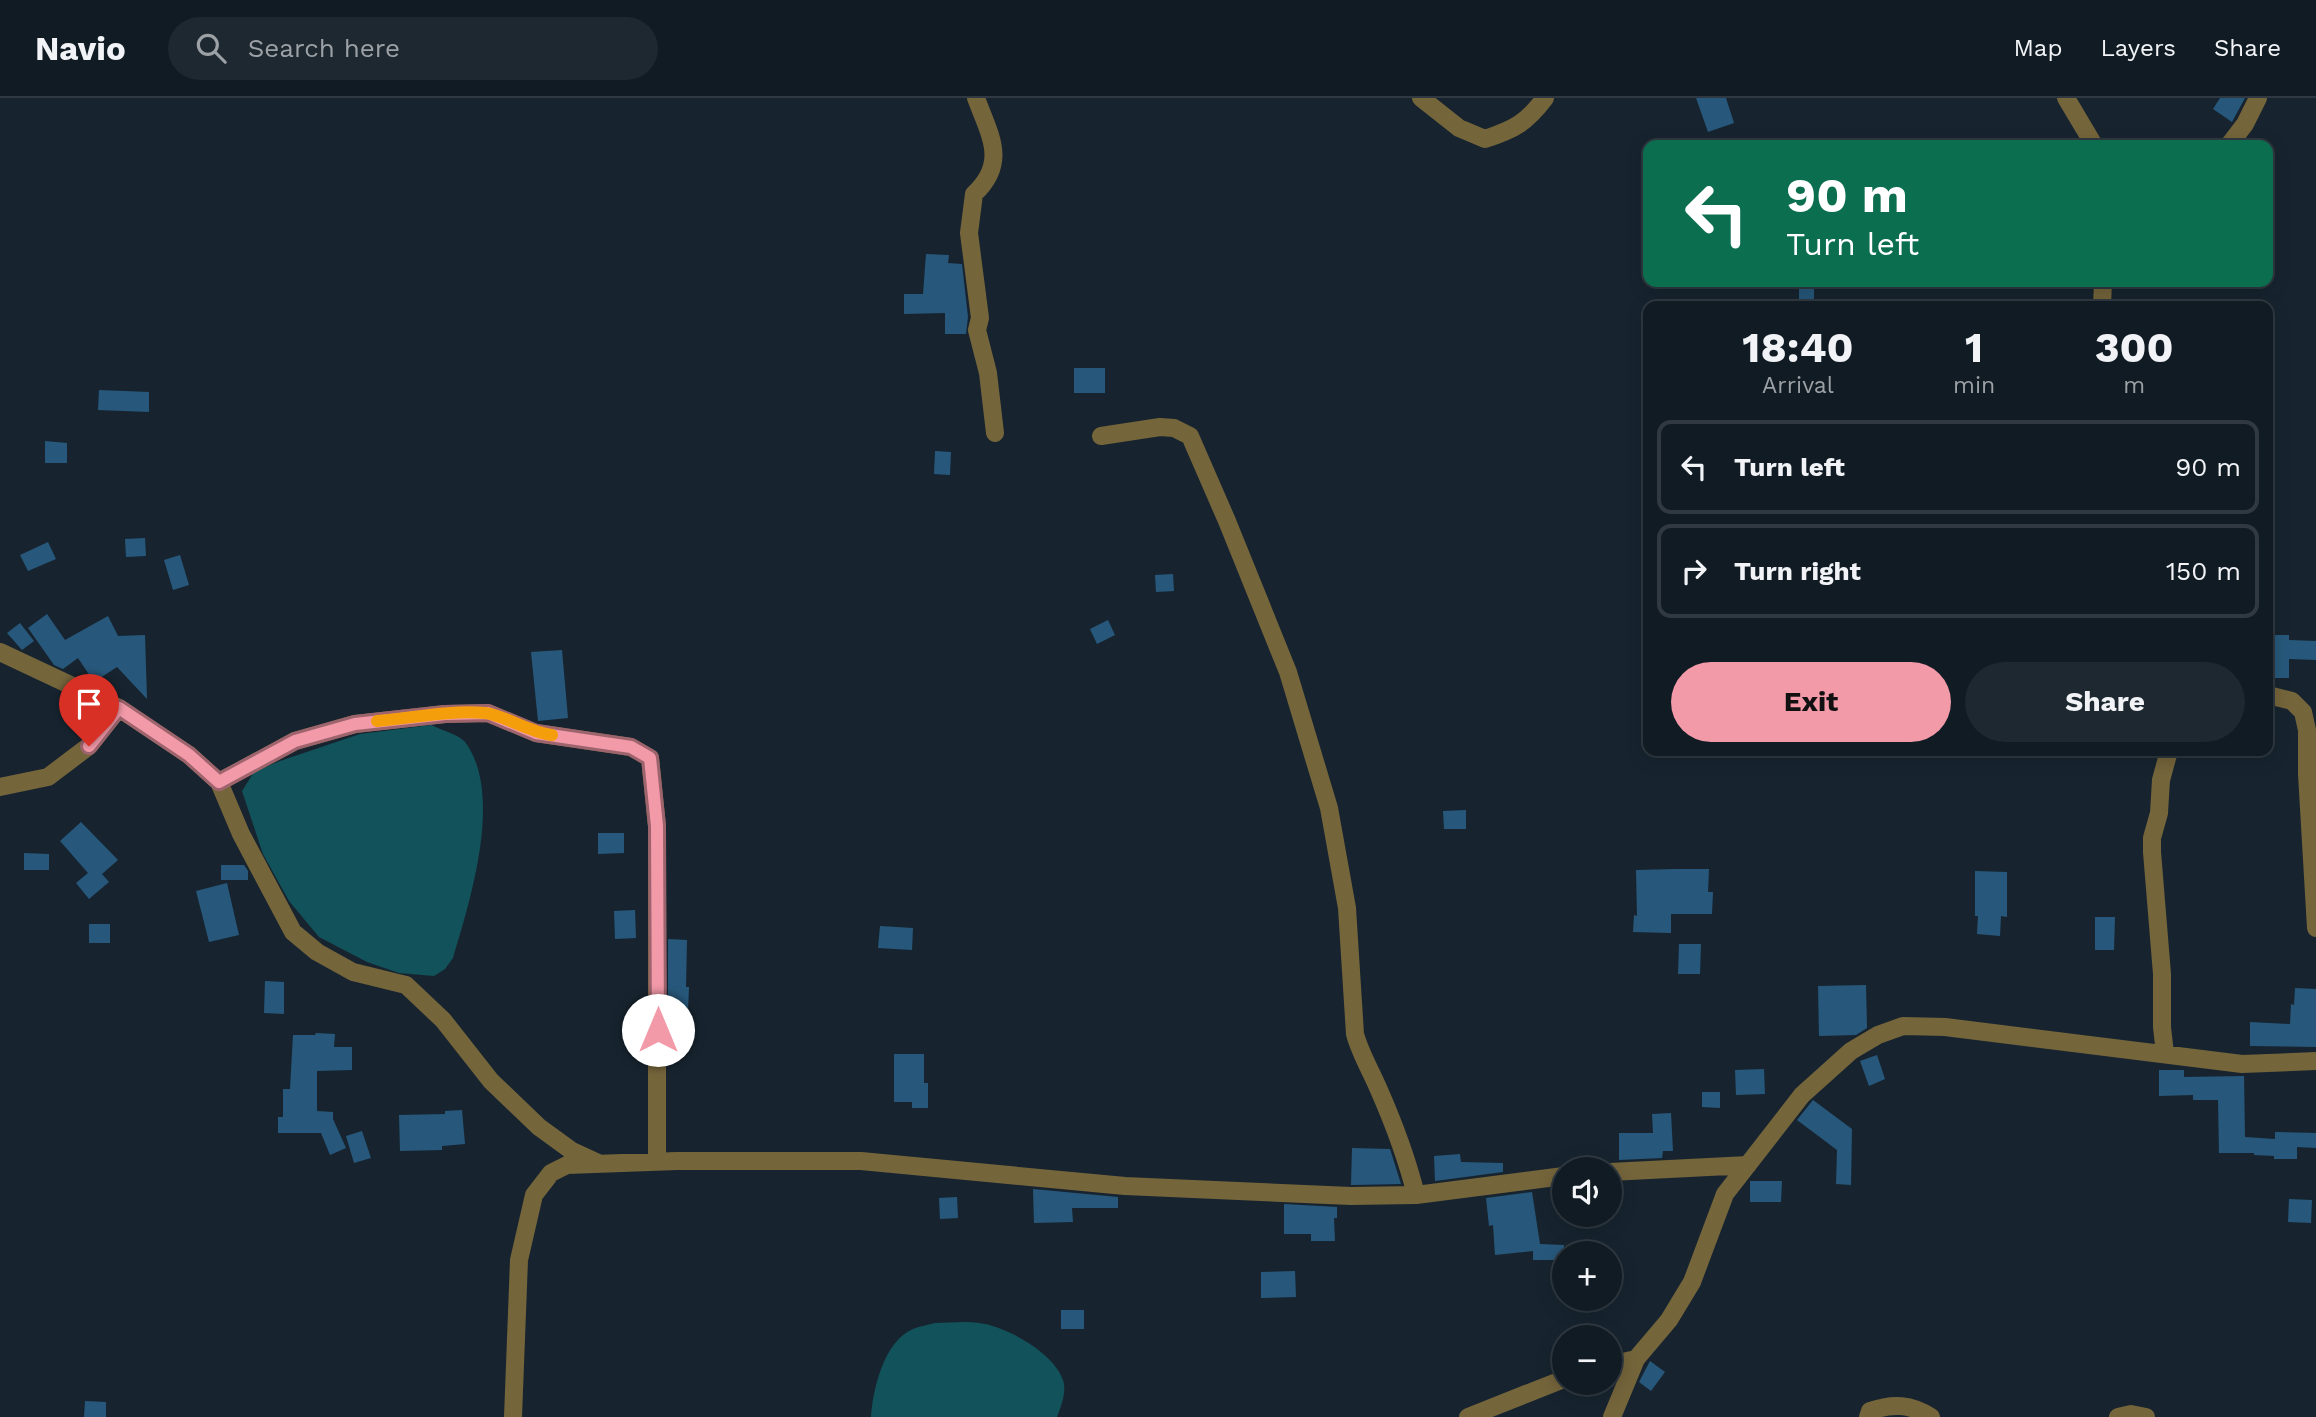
<!DOCTYPE html>
<html lang="en">
<head>
<meta charset="utf-8">
<style>
	:root { --surface:#111b23; --page:#1e2830; --text:#f1f3f6; --muted:#9ca1a6; --line:#303941; --accent:#f39aa9 }
	body { margin:0; font-family:"Work Sans",sans-serif; background:var(--page); color:var(--text); height:100vh; display:flex; flex-direction:column; font-size:26px; white-space:nowrap }
	* { box-sizing:border-box; margin:0 }
	p { font-size:23px; color:var(--muted) }
	.icon { flex:none; width:38px; height:38px; fill:none; stroke:currentColor; stroke-width:2; stroke-linecap:round; stroke-linejoin:round }
	.map { position:relative; flex:1; overflow:hidden }
	.panel { position:absolute; left:1643px; top:203px; width:630px; height:455px; display:flex; flex-direction:column; background:var(--surface); border-radius:14px; box-shadow:0 4px 18px #0003,0 0 0 2px var(--line) }
	.panel>* { flex:none }
	.banner { position:absolute; left:1643px; top:42px; width:630px; height:147px; border-radius:14px; box-shadow:0 4px 18px #0003,0 0 0 2px var(--line); background:#0b6e4f; color:#fff; overflow:hidden }
	.controls { position:absolute; left:1552px; top:1059px; display:grid; gap:14px }
	.controls a { display:grid; place-items:center; width:70px; height:70px; border-radius:50%; background:var(--surface); box-shadow:0 4px 18px #0003,0 0 0 2px var(--line); font-size:35px }
	.pin { position:absolute; display:grid; place-items:center; width:60px; height:60px; color:#fff; margin:-72px -30px; border-radius:50% 50% 50% 0; rotate:-45deg; box-shadow:0 0 7px #0007 }
	.pin .icon { rotate:45deg }
	.me { position:absolute; width:77px; margin:-38px; rotate:0deg; stroke-linejoin:round; filter:drop-shadow(0 0 5px #0008) }
	.turn { display:flex; align-items:center; gap:24px; height:147px; padding:0 28px; font-size:32px }
	.turn .icon { width:91px; height:91px; stroke-width:2.5 }
	.turn b { display:block; font-size:49px; line-height:60px }
	.eta { display:flex; justify-content:space-evenly; align-items:center; height:119px; text-align:center }
	.eta b { font-size:42px; font-weight:700; line-height:49px }
	.button { display:flex; gap:14px; margin-top:auto; padding:14px 28px }
	.button a { flex:1; height:80px; border-radius:42px; background:var(--accent); color:#111; font-size:28px; font-weight:700; line-height:80px; text-align:center }
	.button a+a { background:var(--page); color:var(--text) }
	ul { padding:0; list-style:none }
	li { display:flex; align-items:center; gap:21px; height:94px; margin:0 14px 10px; padding:0 14px; border:4px solid var(--line); border-radius:14px }
	li div { flex:1 }
	li b { display:block; font-size:26px }
	li em { font-style:normal }
	header { display:flex; align-items:center; gap:42px; box-sizing:border-box; height:98px; padding:0 35px; background:var(--surface); border-bottom:2px solid var(--line) }
	header strong { font-size:33px }
	nav { display:flex; gap:38px; margin-inline-start:auto; font-size:24px }
	.search { width:490px; height:63px; background:var(--page); display:flex; align-items:center; gap:18px; box-sizing:border-box; padding:0 24px; border-radius:38px; color:var(--muted); font-size:26px }
	.map>svg:first-child { display:block }
</style>
</head>
<body>
<header>
<strong>Navio</strong>
<div class="search"><svg class="icon" aria-label="search" viewBox="0 0 24 24"><circle cx="10" cy="10" r="6"/><path d="M15 15l6 6"/></svg>Search here</div>
<nav><a>Map</a><a>Layers</a><a>Share</a></nav>
</header>
<div class="map">
<svg width="2316" height="1319" viewBox="0 0 2316 1319">
	<rect width="100%" height="100%" fill="#17242f"/>
	<!-- water -->
	<path fill="#12525b" d="M431 627C441 632 458 636 465 644 504 696 470 803 453 860L445 871 434 878 399 875 367 864 319 839 289 803 263 756 242 693 254 674 280 663 360 636Z
		M935 1225C950 1225 965 1223 979 1225 1006 1228 1054 1255 1063 1282 1067 1294 1061 1308 1057 1319H871C873 1291 884 1243 913 1231 920 1228 928 1227 935 1225Z"/>
	<!-- building -->
	<path fill="#27587b" d="M1696 0H1726L1734 25 1708 34Z
		M2220 0H2245L2232 24 2213 11Z
		M926 156 949 157 948 165 962 166 968 219 966 236H945V215L904 216V196H923Z
		M1799 184H1814V203H1799Z
		M1074 270H1105V295H1074Z
		M99 292 149 294V314L98 312Z
		M45 343 67 345V365H45Z
		M935 353 951 354 950 377 934 376Z
		M145 440 146 458 126 459 125 441Z
		M48 444 56 461 28 473 20 457Z
		M180 457 189 487 173 492 164 462Z
		M1173 476 1174 493 1156 494 1155 477Z
		M47 516 65 542 108 518 118 538 145 537 147 601 117 569 94 584 78 560 63 571 54 567 28 530Z
		M1108 522 1115 537 1097 546 1090 531Z
		M20 525 34 543 22 552 7 535Z
		M2268 537H2289V542L2316 543V562L2289 561V580H2268Z
		M562 552 568 620 538 623 531 554Z
		M1466 712V731H1444L1443 713Z
		M81 724 118 762 102 776 109 784 89 801 76 785 88 775 60 743Z
		M598 735H624V755L598 756Z
		M24 755 49 756V772H24Z
		M221 767H244L248 773V782H221Z
		M1676 771H1709L1708 794H1713L1712 816H1671V835L1633 834 1634 817 1637 818 1636 772Z
		M1975 773 2007 774V819L2001 818 2000 838 1977 836 1978 818H1975Z
		M227 785 239 837 209 844 196 793Z
		M635 812 636 840 615 841 614 813Z
		M2095 819H2115L2114 852H2095Z
		M89 826H110V845H89Z
		M880 828 913 830 912 852 878 850Z
		M668 841 687 842 686 889H689L688 914H668Z
		M1679 846H1701L1700 876H1678Z
		M265 883 284 884V916L264 915Z
		M1866 887 1867 930 1856 937 1819 938 1818 888Z
		M2295 890 2316 891V949L2250 948V924L2290 926 2291 906 2294 907Z
		M316 935 335 936 334 949H352V972L317 973V1013L333 1014V1021L346 1050 330 1057 321 1035H278V1019H283V991H290L293 937H315Z
		M894 956H924V985H928V1010H912V1004H894Z
		M1877 957 1885 981 1869 988 1860 963Z
		M1764 971 1765 996 1736 997 1735 972Z
		M2159 972H2184V979L2244 978 2245 1039 2275 1041V1034L2316 1035V1050L2297 1049V1061H2274V1058L2254 1057V1055H2219L2218 1002H2193V997L2159 998Z
		M1702 994H1720V1010L1702 1009Z
		M1813 1002 1852 1031 1851 1087 1836 1086 1837 1052 1797 1022Z
		M462 1012 465 1046 442 1048V1052L400 1053 399 1017 445 1016V1013Z
		M1671 1015 1673 1053H1663L1662 1060 1619 1062V1035H1653L1652 1016Z
		M362 1033 371 1060 354 1065 346 1038Z
		M1352 1050 1390 1051 1401 1086 1351 1087Z
		M1460 1056 1461 1064 1503 1065V1074L1435 1083 1434 1058Z
		M1750 1083H1782L1781 1104H1750Z
		M1033 1091 1118 1099V1110H1072L1073 1124 1034 1125Z
		M1532 1094 1540 1146 1564 1147V1162H1533V1153L1495 1157 1493 1127 1489 1128 1486 1100Z
		M957 1099 958 1120 940 1121 939 1100Z
		M2289 1101 2312 1102 2311 1125 2288 1124Z
		M1284 1106 1337 1109V1120H1334L1335 1143H1311V1136H1284Z
		M1295 1173 1296 1199 1261 1200V1174Z
		M1061 1212H1084V1231H1061Z
		M1650 1263 1665 1274 1651 1293 1639 1284Z
		M85 1303 106 1304V1319H84Z"/>
	<g fill="none" stroke-linecap="round" stroke-linejoin="round">
		<!-- minor -->
		<path stroke="#75653b" stroke-width="18" d="M976 0C990 38 1008 64 974 96L969 135 980 220 977 232 988 275 995 335
			M1421 0 1459 30 1485 41C1515 31 1526 25 1545 0
			M2066 0 2094 47
			M2229 47 2245 26 2258 0
			M2102 208 2103 184
			M1101 338 1160 329 1174 330 1190 338 1227 423 1288 574 1329 710 1347 810 1355 936C1360 955 1371 973 1379 992 1394 1026 1407 1061 1416 1097
			M0 554 119 610 189 657 219 684 241 736 293 834 317 854 353 874 406 887 443 922 491 983 539 1029 572 1053 598 1065
			M2268 597 2292 603 2303 614 2307 632V676L2316 830
			M219 684 295 643 355 626 445 616 488 615 536 635 631 649 650 660 657 728V1064
			M0 689 48 679 89 648 119 610
			M2165 956 2162 929V876L2152 754V740L2159 715 2161 682 2169 653
			M1610 1074 1748 1067
			M1610 1267 1636 1261
			M513 1319 519 1162 534 1097 551 1075 567 1067 677 1063H861L1125 1088 1351 1098 1416 1097 1564 1078
			M1468 1319 1564 1281
			M1612 1319 1636 1261 1669 1222 1692 1184 1725 1096 1802 997 1851 953 1878 937 1903 928 1945 929 2242 966 2316 963
			M1868 1319 1870 1313C1893 1305 1911 1306 1931 1319
			M2118 1319 2131 1316 2146 1319"/>
	</g>
	<g fill="none" stroke-linecap="round" stroke-linejoin="round">
		<!-- route casing -->
		<g stroke="#9e646e" stroke-width="18">
			<path id="route" d="M89 648 119 610 189 657 219 684 295 643 355 626 445 616 488 615 536 635 631 649 650 660 657 728 658 932"/>
		</g>
		<!-- route -->
		<use href="#route" stroke="#f39aa9" stroke-width="12"/>
		<!-- slow -->
		<path stroke="#f59e0b" stroke-width="12" d="M377 623C412 620 450 612 485 615 504 617 528 634 552 637"/>
	</g>
</svg>
<div class="controls">
<a><svg class="icon" aria-label="sound" viewBox="0 0 24 24"><path d="M4 9h4l5-4v14l-5-4H4zM17 9q2 3 0 6"/></svg></a>
<a>+</a>
<a>−</a>
</div>
<div class="pin" style="left:89px;top:648px;background:#d93025"><svg class="icon" aria-label="arrive" viewBox="0 0 24 24"><path d="M6 21V4h12l-3 4 3 4H6"/></svg></div>
<svg class="me" style="left:658px;top:932px" viewBox="-20 -20 40 40"><circle r="19" fill="#fff"/><path d="M0-13L10 11 0 6-10 11z" fill="#f39aa9"/></svg>
<div class="banner">
<div class="turn"><svg class="icon" aria-label="left" viewBox="0 0 24 24"><path d="M17 20v-9H6M10 6l-5 5 5 5"/></svg><div><b>90 m</b>Turn left</div></div>
</div>
<section class="panel">
<div class="eta">
<div><b>18:40</b><p>Arrival</p></div>
<div><b>1</b><p>min</p></div>
<div><b>300</b><p>m</p></div>
</div>
<ul>
<li><svg class="icon" aria-label="left" viewBox="0 0 24 24"><path d="M17 20v-9H6M10 6l-5 5 5 5"/></svg><div><b>Turn left</b></div><em>90 m</em></li>
<li><svg class="icon" aria-label="right" viewBox="0 0 24 24"><path d="M7 20v-9h11M14 6l5 5-5 5"/></svg><div><b>Turn right</b></div><em>150 m</em></li>
</ul>
<div class="button"><a>Exit</a><a>Share</a></div>
</section>
</div>
</body>
</html>
